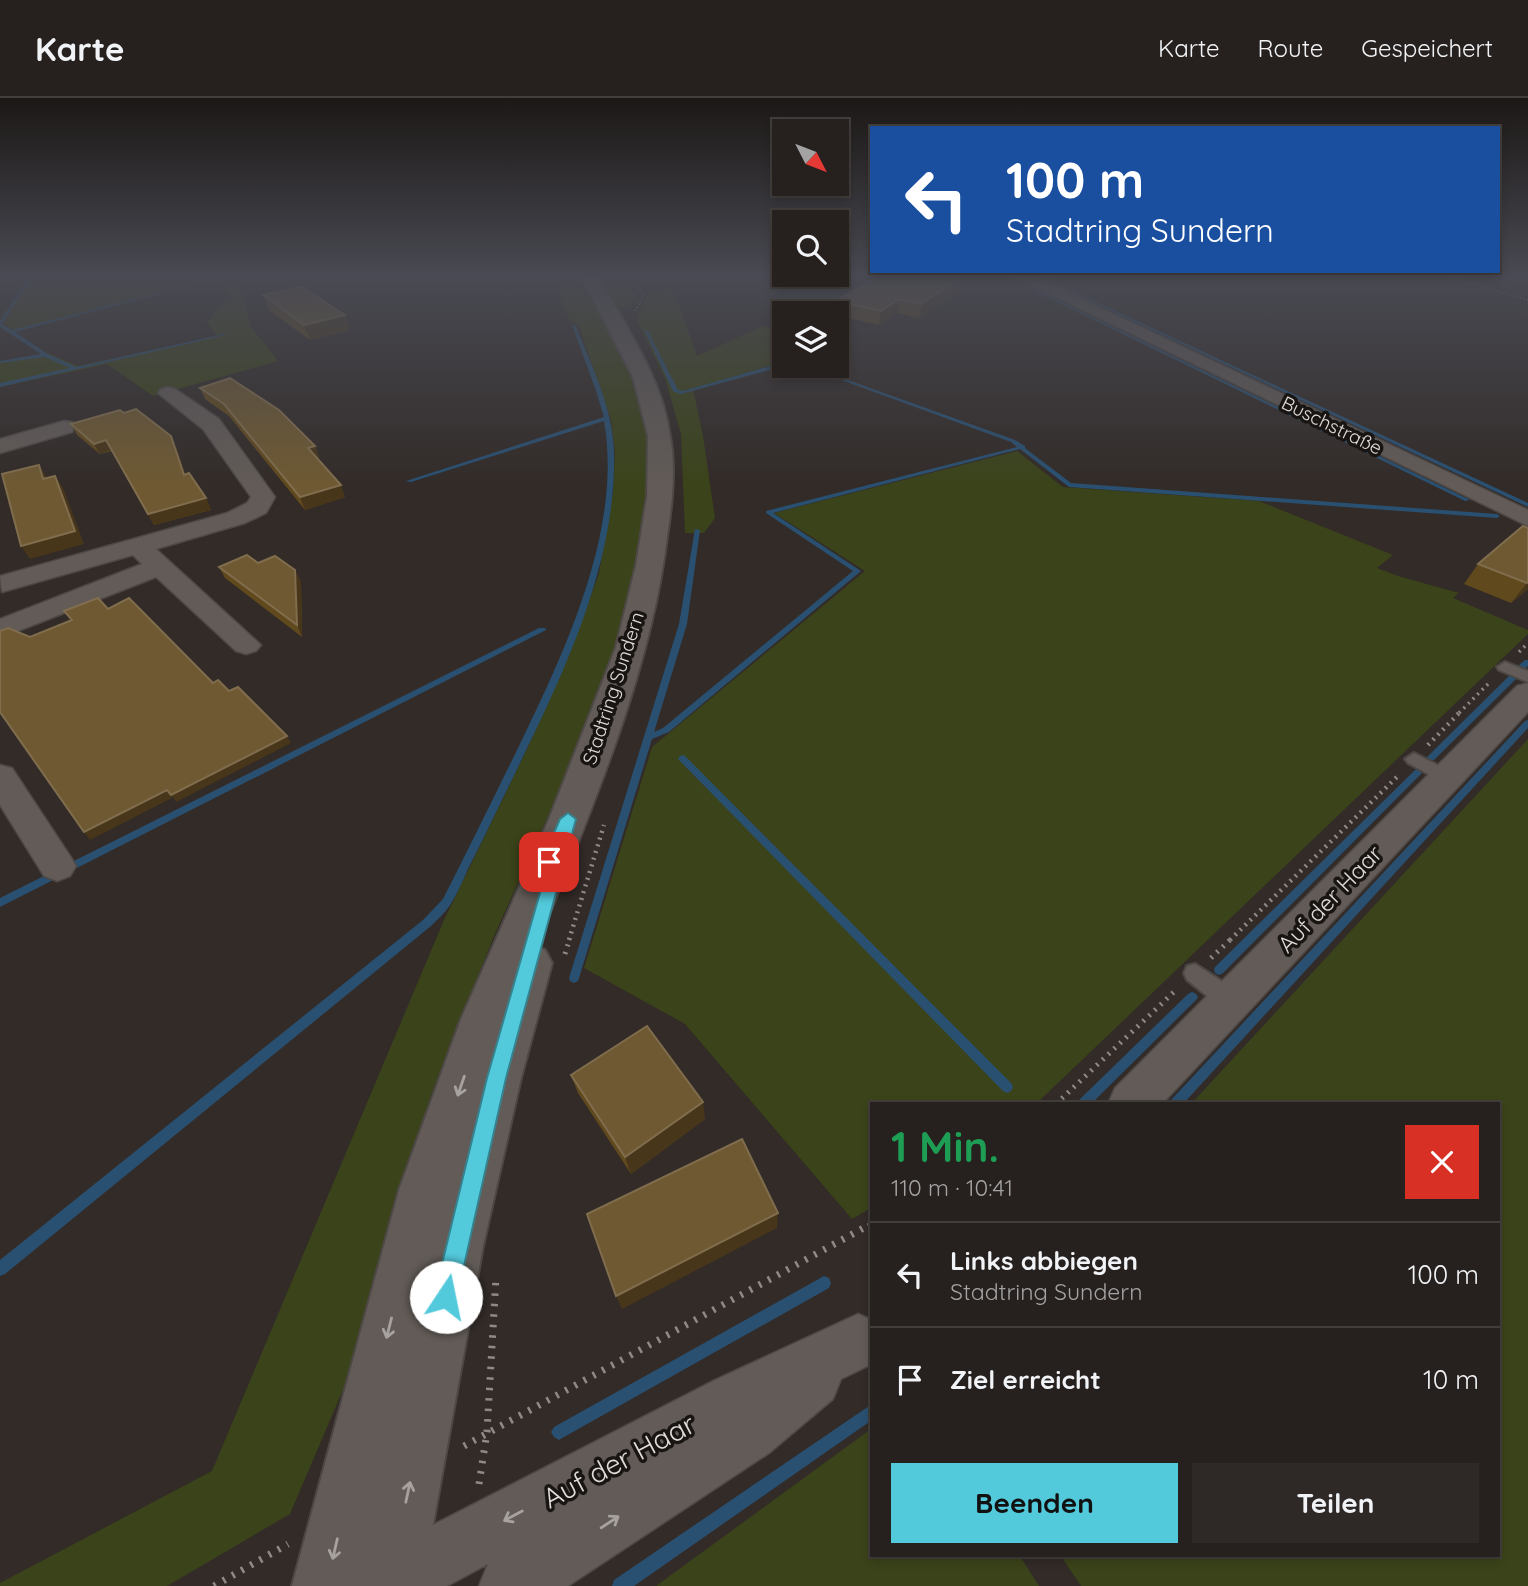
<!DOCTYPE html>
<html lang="de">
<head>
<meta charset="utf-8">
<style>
	:root { --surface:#26201e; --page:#2e2827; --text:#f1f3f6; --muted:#a4a3a4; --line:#423e3c; --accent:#53cadc }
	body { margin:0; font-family:Quicksand,sans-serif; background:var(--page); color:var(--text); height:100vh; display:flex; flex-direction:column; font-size:26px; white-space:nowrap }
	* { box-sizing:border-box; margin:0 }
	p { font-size:23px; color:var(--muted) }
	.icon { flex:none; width:38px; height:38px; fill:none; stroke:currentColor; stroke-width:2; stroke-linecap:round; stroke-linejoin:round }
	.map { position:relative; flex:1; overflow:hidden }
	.sheet { position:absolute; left:870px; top:1004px; width:630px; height:455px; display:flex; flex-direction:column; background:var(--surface); border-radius:0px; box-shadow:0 4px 10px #0003,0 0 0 2px var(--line) }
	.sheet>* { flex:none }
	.guide { position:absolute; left:870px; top:28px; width:630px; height:147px; border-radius:0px; box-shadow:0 4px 10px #0003,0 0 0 2px var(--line); background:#1a4fa0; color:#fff; overflow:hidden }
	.needle { width:46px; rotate:132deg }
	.controls { position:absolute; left:772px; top:21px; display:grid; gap:14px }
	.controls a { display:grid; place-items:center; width:77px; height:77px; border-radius:0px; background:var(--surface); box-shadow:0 4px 10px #0003,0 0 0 2px var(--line); font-size:35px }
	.pin { position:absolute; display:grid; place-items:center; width:60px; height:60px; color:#fff; margin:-30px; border-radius:14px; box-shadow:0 4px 10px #0006 }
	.me { position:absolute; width:77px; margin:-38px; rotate:11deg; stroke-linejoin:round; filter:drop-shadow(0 0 5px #0008) }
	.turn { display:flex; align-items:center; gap:24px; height:147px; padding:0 21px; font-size:32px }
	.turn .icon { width:91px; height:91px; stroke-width:2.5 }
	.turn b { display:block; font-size:49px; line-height:60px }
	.round { display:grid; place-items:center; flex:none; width:74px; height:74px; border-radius:0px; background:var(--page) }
	.head { display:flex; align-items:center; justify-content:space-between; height:119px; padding:0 21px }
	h1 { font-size:42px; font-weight:700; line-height:52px; color:#1e9e55 }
	.button { display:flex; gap:14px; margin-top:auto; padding:14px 21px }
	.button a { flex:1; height:80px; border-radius:0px; background:var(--accent); color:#111; font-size:28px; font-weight:700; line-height:80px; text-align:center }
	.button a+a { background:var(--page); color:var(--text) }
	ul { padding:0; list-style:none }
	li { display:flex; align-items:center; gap:21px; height:105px; padding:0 21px; border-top:2px solid var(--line) }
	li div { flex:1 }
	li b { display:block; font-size:26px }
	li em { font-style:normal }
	header { display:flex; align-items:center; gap:42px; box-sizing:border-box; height:98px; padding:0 35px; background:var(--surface); border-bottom:2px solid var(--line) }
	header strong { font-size:33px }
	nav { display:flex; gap:38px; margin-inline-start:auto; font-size:24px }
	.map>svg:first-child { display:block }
</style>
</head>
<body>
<header>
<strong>Karte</strong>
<nav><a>Karte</a><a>Route</a><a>Gespeichert</a></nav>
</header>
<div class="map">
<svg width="1528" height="1488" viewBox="0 0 1528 1488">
	<rect width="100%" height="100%" fill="#322b28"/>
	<!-- green -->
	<path fill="#3b431a" d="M32 179H90L103 183 123 179H219L14 232 3 226Z
		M224 179H233L241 192 251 229 278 263 153 298 107 266 0 289V263L48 255 78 268 217 238 207 225 219 208 234 202 217 180Z
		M551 179H582L630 275 647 335 648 397 639 464 616 546 550 714 494 838 431 997 345 1287 290 1416 167 1488H0V1485L212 1373 444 822 528 649 572 549 599 475 613 395 615 354 611 322 579 228 570 223Z
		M597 179H625L637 197 629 209H616Z
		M672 189 697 258 764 228 784 235V263L693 291 703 338 715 420 704 435H685L681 336 665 280 636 221 648 196Z
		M1017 353 1063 389 1259 403 1393 457 1377 470 1398 478 1459 495 1453 500 1528 532V536L1036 1006H872L871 1110 852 1121 685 926 584 870 652 649 865 473 774 415Z
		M1528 641V1488H1081L1061 1458H1498V1006H1191Z
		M871 1331 872 1458H1020L1039 1488H656Z"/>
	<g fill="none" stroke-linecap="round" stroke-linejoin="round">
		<!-- stream -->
		<path fill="#2a5071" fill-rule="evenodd" d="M29 179H33L2 226 12 232 219 179H224L15 234 48 256 76 269 224 236 226 237 0 289V285L70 270 45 259 0 265V263L41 256 0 229V223Z
			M245 179H249L252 186H250Z
			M1006 179H1010L1470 402 1465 403Z
			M1039 179H1043L1528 405V409Z
			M572 227 576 228C592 269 613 310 614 354 617 476 553 597 501 704 490 727 479 749 468 771 463 782 458 794 452 804 447 813 438 821 431 828L5 1176 0 1178V1162L423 822 443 801C469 750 494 699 519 648 565 553 623 431 604 323L411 384 406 383 604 319 595 290Z
			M644 232 648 233 678 292 683 293 784 264V268L681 296 673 293Z
			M803 268H809L1015 342 1025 348V350L1071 385 1497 416 1500 418 1497 420 1069 389 1020 351 773 415 861 473 669 634 652 641 579 880 578 883 574 885 570 883 569 880 679 526 695 431 700 432 687 526 654 634 663 630 853 473 766 415V413L1017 349 1011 344Z
			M539 530H545L546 532 0 809V800Z
			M1525 562H1528V568L1523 573H1517V569Z
			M1513 576 1516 577V581L1434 662H1428L1427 660 1428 658 1510 577Z
			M1528 622V630L1183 1006H1169L1171 1002 1525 623Z
			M682 657 685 658 1011 985 1013 989 1011 993 1007 995 1003 993 679 662 678 660Z
			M1418 671 1421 672 1422 674 1421 676 1223 875 1219 877 1215 875 1214 872 1215 869 1415 672Z
			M1192 894 1196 896 1198 899 1196 902 1091 1006H1077L1079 1002 1188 896Z
			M824 1178 829 1180 831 1185 829 1190 564 1339 559 1342 554 1339 551 1334 554 1329Z
			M872 1306V1322L634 1488H612L614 1482Z"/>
		<!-- service casing -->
		<g stroke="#4d4845" stroke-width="4">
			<path id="service" d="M1505 564 1528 573V584L1499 572 1497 569Z
				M1414 655 1453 675 1456 679 1453 683H1441L1408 665 1405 661Z
				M1195 866 1240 895 1243 902 1240 909C1222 915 1201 892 1187 882L1184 875 1187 868Z"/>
		</g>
		<!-- minor casing -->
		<g stroke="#4d4845" stroke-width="3">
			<path id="minor" d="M1015 179H1035L1528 412V428Z
				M168 289 175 291 219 321 275 399 266 415 245 425 156 451 261 547 256 553 246 556 236 553 156 479 0 540V521L142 466 133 457 2 494 0 478 227 415 247 405 251 399 203 331 158 295 161 291Z
				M64 323 72 324 75 329 72 334 0 355V341Z
				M1528 585V614L1162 1006H1108L1115 990 1517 588Z
				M0 667 12 670 70 758 76 768 70 778 57 783 44 778 0 707Z
				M858 1216 872 1222V1266L841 1281 833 1301 769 1355 568 1488H479L488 1466 447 1488H350L359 1465 715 1282Z"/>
		</g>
		<!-- secondary casing -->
		<g stroke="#4d4845" stroke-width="4">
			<path id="secondary" d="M582 179H598C626 229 662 280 670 338 676 371 672 406 667 439 650 579 588 719 536 849L545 852 552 865 521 980 483 1148 422 1488H292L399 1092 461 921 549 721 616 549 636 467 647 398 648 338 633 279Z"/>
		</g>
		<!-- path-far4 -->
		<path stroke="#8f8987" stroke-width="2" stroke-dasharray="1 2.5" stroke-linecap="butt" d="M632 179 644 198 634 214
			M1446 179 1528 202"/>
		<!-- path-far3 -->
		<path stroke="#8f8987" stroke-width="3.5" stroke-dasharray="2 4.5" stroke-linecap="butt" d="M1519 554 1528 545
			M1459 615 1491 583"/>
		<!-- path-far2 -->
		<path stroke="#8f8987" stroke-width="4.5" stroke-dasharray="2 5" stroke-linecap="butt" d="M1428 647 1461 613
			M569 842 604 727
			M1230 842 1400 676"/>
		<!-- path-far1 -->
		<path stroke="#8f8987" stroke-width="5" stroke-dasharray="2 6" stroke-linecap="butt" d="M565 856 570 840
			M1211 860 1232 840
			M1056 1006 1176 892
			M868 1128 872 1126"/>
		<!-- path -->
		<path stroke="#8f8987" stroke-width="7" stroke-dasharray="2.5 8" stroke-linecap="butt" d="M464 1348 871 1126
			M479 1386 487 1334 496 1179
			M214 1488 288 1446"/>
		<!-- service -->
		<use href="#service" fill="#625b57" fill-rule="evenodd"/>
		<!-- minor -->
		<use href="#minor" fill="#625b57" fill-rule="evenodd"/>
		<!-- secondary -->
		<use href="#secondary" fill="#625b57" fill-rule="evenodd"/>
	</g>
	<!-- wall -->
	<path fill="#61491e" d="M878 179H970L969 187 919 220 898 215 879 227 836 217V215H835L836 203Z
		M263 197 350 232 310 242 269 212Z
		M200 290 315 348 319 360H317L345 399 305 412 229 318 205 301Z
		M71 326 176 349 185 376 206 400 211 412 154 427 112 353 100 356 77 337Z
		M1528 430V491L1511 505 1464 486 1478 466Z
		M258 465 301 483 302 539 225 480 219 469Z
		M571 977 705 1021 631 1076 578 995Z"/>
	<!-- shaded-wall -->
	<path fill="#48361a" d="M962 179H970L969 187 919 220 921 206Z
		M899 201 898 215 879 227 881 213Z
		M345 217 350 232 310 242 304 227Z
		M171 338 176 349 189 388 184 377Z
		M106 342 112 352 100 356 94 346Z
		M315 348 319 360 313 362 308 350Z
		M39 367 47 380 43 381Z
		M55 378 63 390 84 446 30 461 21 448Z
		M341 387 345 399 305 412 300 399Z
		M206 400 211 412 154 427 148 416Z
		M295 472 301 483 302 539 297 527Z
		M1528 484V491L1511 505 1527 485Z
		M287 638 291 645 176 704 171 697Z
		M167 692 172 700 90 742 84 734Z
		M703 1004 705 1021 631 1076 625 1059Z
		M778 1115 777 1130 622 1211 616 1198Z"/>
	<!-- building -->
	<path fill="#6e5932" stroke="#806d4d" stroke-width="2" d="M878 179H962L921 206 899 201 881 213 836 203Z
		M302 189 345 217 304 227 263 197Z
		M230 280 279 312 315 348 308 350 341 387 300 399 224 306 200 290Z
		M136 311 171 338 184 377 189 375 206 400 148 416 106 342 94 346 71 326 120 312 124 315Z
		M39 367 43 381 55 378 75 433 21 448 2 376Z
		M1523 428 1528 430V484L1527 485 1478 466Z
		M247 457 258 465 275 458 295 472 297 527 219 469Z
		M98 500 108 511 129 500 213 585 218 582 229 593 238 589 287 638 171 697 167 692 84 734 0 614V533L8 530 30 539 72 522 64 513Z
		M647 928 703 1004 625 1059 571 977Z
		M742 1041 778 1115 616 1198 587 1116Z"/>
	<!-- one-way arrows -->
	<defs><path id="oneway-shaft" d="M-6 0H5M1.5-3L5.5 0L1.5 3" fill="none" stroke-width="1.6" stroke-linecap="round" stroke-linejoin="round" transform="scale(1.75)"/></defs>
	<g stroke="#a7a29f">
		<use href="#oneway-shaft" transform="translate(461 988) rotate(109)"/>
		<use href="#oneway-shaft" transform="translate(389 1230) rotate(104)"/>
		<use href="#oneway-shaft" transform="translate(408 1394) rotate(-78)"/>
		<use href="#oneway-shaft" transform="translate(513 1418) rotate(152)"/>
		<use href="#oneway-shaft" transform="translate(610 1424) rotate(-33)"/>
		<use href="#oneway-shaft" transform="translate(335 1451) rotate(103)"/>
	</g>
	<!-- sky -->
	<linearGradient id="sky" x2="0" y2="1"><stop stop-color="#1c1816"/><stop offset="0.46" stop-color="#494a53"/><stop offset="1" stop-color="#494a53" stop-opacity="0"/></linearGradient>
	<rect width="1528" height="387" fill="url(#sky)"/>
	<!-- route -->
	<path fill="#53cadc" stroke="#36838f" stroke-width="2" d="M568 715 576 721 506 980 457 1199 454 1207 446 1210 438 1207 434 1199 487 980 547 770 541 764 560 721Z"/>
	<g text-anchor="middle" stroke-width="7" stroke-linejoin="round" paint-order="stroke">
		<!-- far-street labels -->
		<g font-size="19" fill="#e0dcda" stroke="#181513">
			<text transform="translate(1332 327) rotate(26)" y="7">Buschstraße</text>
			<text transform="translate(613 590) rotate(-72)" y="7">Stadtring Sundern</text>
		</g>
		<!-- street labels -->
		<g font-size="23" fill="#e0dcda" stroke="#181513">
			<text transform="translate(1330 801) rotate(-46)" y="8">Auf der Haar</text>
		</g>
		<!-- near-street labels -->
		<g font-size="28" fill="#e0dcda" stroke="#181513">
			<text transform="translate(619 1363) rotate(-28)" y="10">Auf der Haar</text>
		</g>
	</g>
</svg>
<div class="controls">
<a><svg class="needle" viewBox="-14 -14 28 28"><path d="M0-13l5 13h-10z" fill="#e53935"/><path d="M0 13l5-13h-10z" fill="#a4a3a4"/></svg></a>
<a><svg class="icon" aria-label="search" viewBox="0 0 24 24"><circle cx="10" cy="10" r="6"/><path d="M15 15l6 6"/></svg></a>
<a><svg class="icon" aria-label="layers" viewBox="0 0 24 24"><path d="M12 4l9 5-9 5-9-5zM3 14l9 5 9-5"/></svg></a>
</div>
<div class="pin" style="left:549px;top:764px;background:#d93025"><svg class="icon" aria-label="arrive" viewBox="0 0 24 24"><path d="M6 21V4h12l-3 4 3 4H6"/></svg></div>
<svg class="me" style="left:446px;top:1199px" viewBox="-20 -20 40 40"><circle r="19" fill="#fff"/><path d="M0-13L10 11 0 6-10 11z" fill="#53cadc"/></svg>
<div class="guide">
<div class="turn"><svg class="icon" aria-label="left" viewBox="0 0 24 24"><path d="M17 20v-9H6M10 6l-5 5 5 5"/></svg><div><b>100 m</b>Stadtring Sundern</div></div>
</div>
<section class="sheet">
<div class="head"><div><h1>1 Min.</h1><p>110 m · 10:41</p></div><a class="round" style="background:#d93025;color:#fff"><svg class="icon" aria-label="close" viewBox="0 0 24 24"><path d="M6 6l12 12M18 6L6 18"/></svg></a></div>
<ul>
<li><svg class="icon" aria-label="left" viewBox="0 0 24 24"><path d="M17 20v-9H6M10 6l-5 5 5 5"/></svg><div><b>Links abbiegen</b><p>Stadtring Sundern</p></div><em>100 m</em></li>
<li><svg class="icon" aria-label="arrive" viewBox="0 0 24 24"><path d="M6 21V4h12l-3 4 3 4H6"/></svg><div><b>Ziel erreicht</b></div><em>10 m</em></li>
</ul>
<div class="button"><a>Beenden</a><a>Teilen</a></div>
</section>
</div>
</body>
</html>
